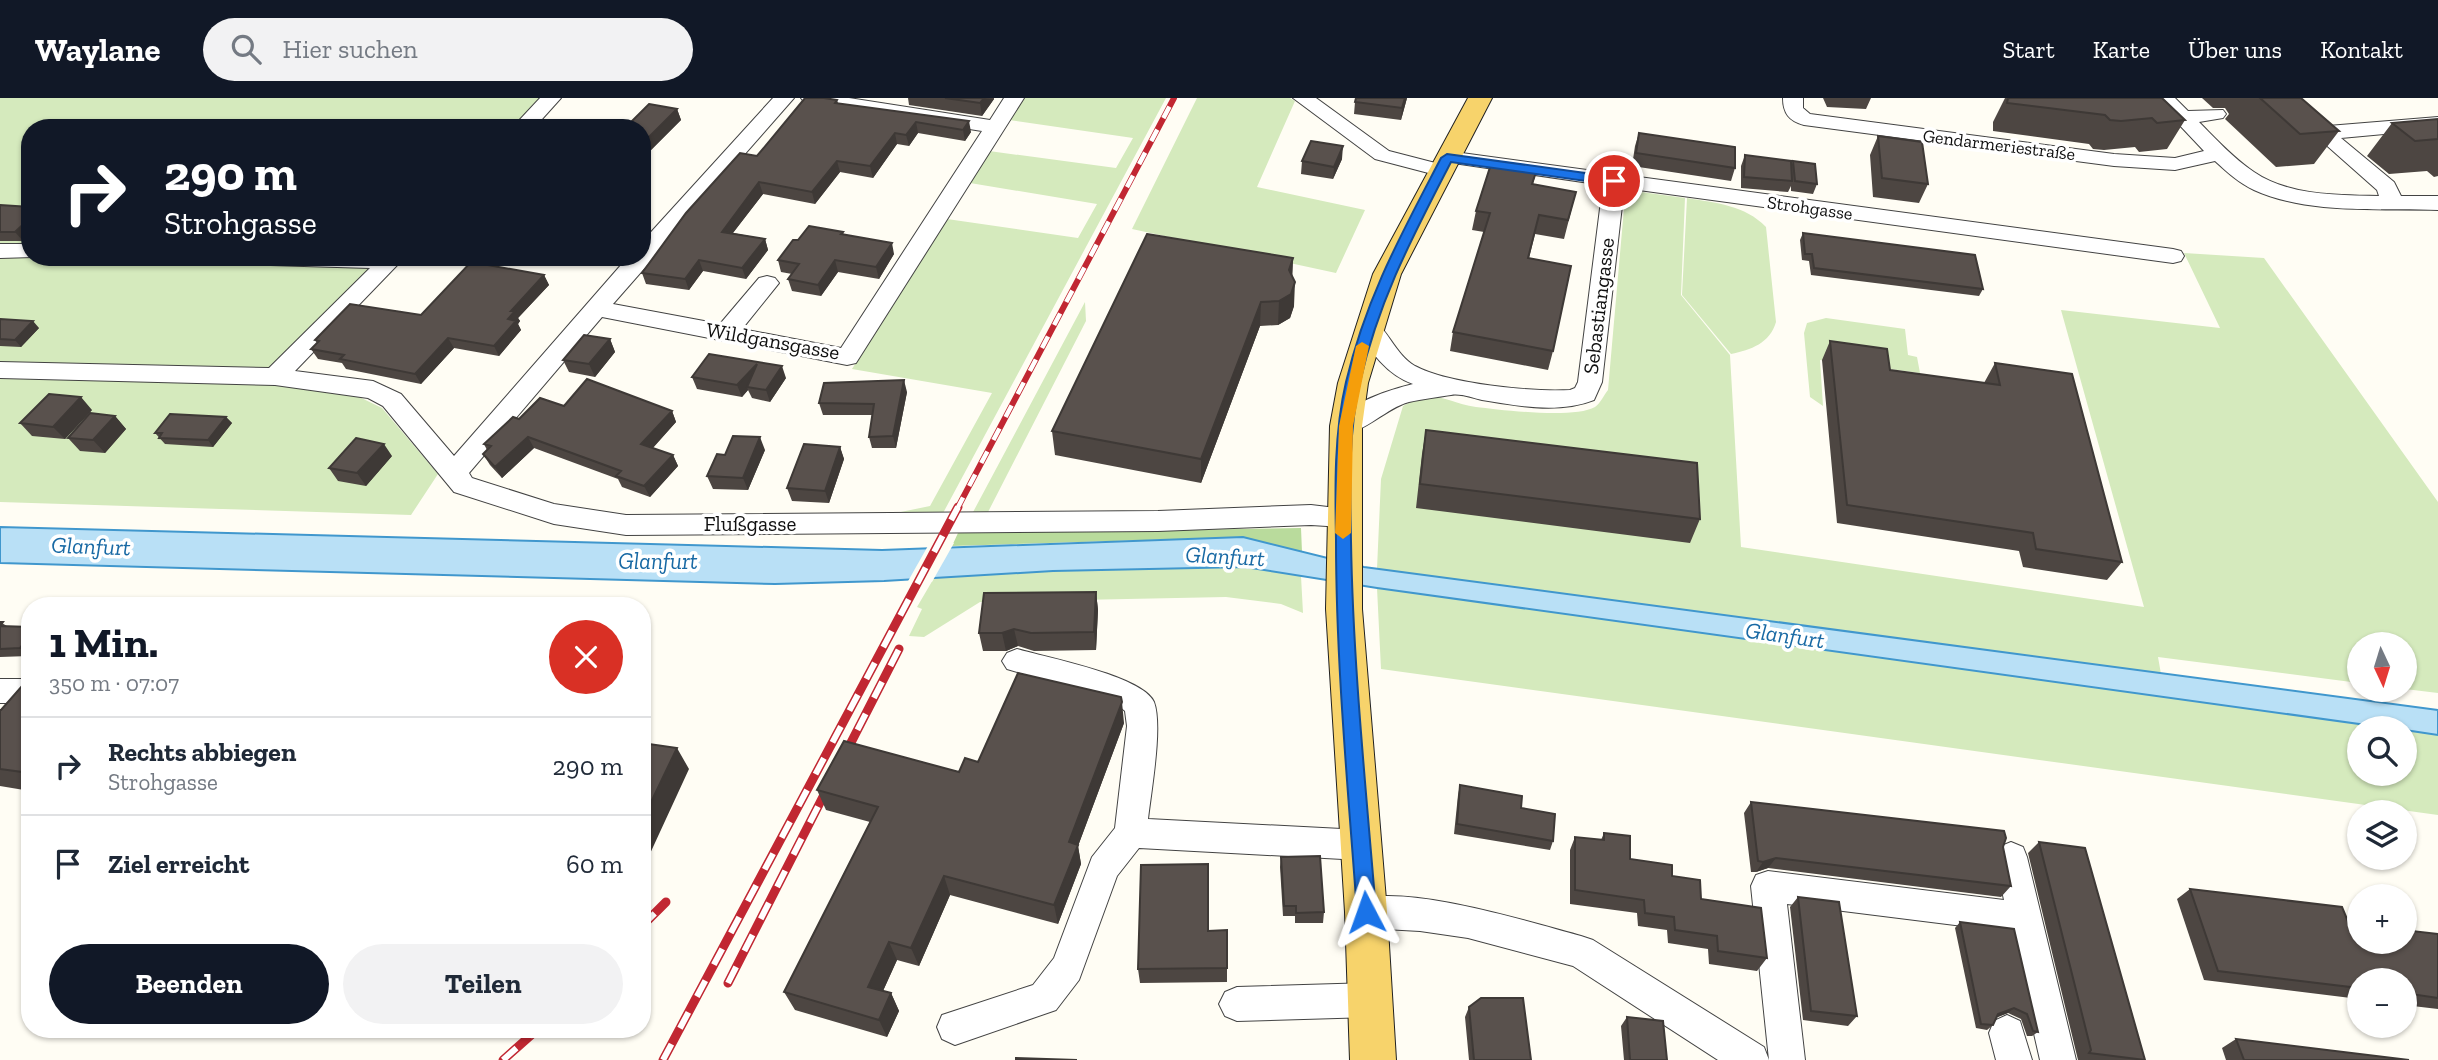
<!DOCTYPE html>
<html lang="de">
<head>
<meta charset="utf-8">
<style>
	:root { --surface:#fff; --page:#f2f2f3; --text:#1f2937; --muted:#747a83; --line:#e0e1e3; --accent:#111827 }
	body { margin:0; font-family:"Zilla Slab",serif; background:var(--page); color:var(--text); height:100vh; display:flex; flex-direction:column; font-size:26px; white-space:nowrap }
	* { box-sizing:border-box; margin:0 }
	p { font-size:23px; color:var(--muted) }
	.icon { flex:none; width:38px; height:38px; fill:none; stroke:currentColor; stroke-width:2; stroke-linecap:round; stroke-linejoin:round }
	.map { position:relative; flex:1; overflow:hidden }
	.details { position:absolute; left:21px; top:499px; width:630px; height:441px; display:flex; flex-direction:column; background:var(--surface); border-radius:28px; box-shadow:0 2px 5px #0004 }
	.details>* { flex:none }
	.hud { position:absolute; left:21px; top:21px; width:630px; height:147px; border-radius:28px; box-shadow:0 2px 5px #0004; background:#111827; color:#fff; overflow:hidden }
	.needle { width:46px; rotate:176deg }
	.fabs { position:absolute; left:2347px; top:534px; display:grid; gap:14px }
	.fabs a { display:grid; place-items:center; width:70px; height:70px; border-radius:50%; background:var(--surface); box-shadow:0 2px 5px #0004; font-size:35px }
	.pin { position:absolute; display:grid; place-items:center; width:60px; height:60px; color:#fff; margin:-30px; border:4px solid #fff; border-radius:50%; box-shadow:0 2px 7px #0007 }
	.me { position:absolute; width:77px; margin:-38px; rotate:356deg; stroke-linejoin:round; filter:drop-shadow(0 0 5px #0008) }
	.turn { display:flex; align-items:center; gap:24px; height:147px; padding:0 28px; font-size:32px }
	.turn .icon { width:91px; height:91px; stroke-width:2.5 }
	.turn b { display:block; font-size:49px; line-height:60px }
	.round { display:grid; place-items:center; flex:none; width:74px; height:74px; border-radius:37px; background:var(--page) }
	.overview { display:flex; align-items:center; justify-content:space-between; height:119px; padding:0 28px }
	h1 { font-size:42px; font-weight:800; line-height:52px; color:var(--accent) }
	.action { display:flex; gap:14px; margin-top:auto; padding:14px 28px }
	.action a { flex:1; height:80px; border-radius:42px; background:var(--accent); color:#fff; font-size:28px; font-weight:800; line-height:80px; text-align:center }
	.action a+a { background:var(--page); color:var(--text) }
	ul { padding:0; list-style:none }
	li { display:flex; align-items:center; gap:21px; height:98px; padding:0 28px; border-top:2px solid var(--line) }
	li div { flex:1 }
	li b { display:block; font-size:26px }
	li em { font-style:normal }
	header { display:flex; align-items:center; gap:42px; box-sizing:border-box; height:98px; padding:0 35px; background:var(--accent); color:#fff }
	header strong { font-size:33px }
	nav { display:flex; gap:38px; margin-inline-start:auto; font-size:24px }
	.search { width:490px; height:63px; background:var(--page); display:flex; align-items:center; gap:18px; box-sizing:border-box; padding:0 24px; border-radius:38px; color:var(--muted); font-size:26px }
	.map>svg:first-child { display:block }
</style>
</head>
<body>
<header>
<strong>Waylane</strong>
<div class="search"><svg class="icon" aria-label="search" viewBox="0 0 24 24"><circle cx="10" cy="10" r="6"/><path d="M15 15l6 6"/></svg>Hier suchen</div>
<nav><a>Start</a><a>Karte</a><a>Über uns</a><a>Kontakt</a></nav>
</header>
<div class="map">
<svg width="2438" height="962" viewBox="0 0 2438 962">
	<rect width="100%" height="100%" fill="#fffdf4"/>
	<!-- green -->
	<path fill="#d5eabd" d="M0 0H542L512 30H30V159H384L259 285 349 294 382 310 438 376 411 417 0 404Z
		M1022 0H1166L942 417 891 416 930 408 992 295 852 271 947 121 1078 140 1097 106 970 85 989 53 1116 70 1133 40 1009 22Z
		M1197 0H1290L1295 3 1257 89 1365 112 1336 175 1132 131Z
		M1641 94 1685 100 1681 197 1730 257 1741 449 2144 509 2061 212 2220 230 2184 155 2264 160 2438 404V595L2405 591 2404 546H2359V585L2158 559 2161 576 1377 471 1381 381 1403 308C1435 289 1445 304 1476 309 1501 312 1574 321 1595 309 1600 306 1604 297 1608 292L1625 99Z
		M1687 100C1716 105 1745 107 1766 129L1776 224C1770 245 1751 252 1731 256L1682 197Z
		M1085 204 1086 223 987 416H972Z
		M1826 220 1905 231 1908 257 1917 259 1920 275 1820 262 1823 308 1810 299 1804 235 1807 225Z
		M1245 469 1301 478 1303 515 1281 506 1226 499 980 504 924 539 909 538 922 511 917 509 934 480 1053 473Z
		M1377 490 2388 630H2359V676H2404L2405 632 2438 637V717L1381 571Z"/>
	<!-- forest -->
	<path fill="#b9db9c" d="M1301 430 1302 454 1243 439 952 448 958 435Z"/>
	<!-- water -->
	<path fill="#b9e0f6" stroke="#4097cd" stroke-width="2" d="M0 429 882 452 1243 439 1364 469 2438 612V637L2405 632 2404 630H2388L1377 490 1245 469 1053 473 884 483 775 486 0 465Z"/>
	<!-- pier -->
	<path fill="#fffdf4" d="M954 445 932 484 907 485 929 446Z"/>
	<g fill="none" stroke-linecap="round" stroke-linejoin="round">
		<!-- minor casing -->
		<g stroke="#434343" stroke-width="2">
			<path id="minor" d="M540 0H561L534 30H512Z
				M773 0H794L613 206 720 226 759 180 767 178 775 180 779 185 742 231 841 250 982 33 811 6 804 4 801 0H849L990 22 1004 0H1024L856 265 847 267 602 219 469 375 472 380 554 406 626 417 1158 413 1311 407 1353 412 1356 419 1353 426 1343 429 1311 427 1158 433 626 437 554 426 454 394 383 308 368 300 275 287 0 280V264L269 270 370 170 241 166 233 164 230 159H405L295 273 373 283 401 296 454 358 628 159H642V144Z
				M1293 0H1316L1389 53 1447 68 1451 72 1447 76 1440 78 1375 61Z
				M1783 0H1803V10L1810 16 2114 56 2175 60 2204 53 2154 0H2175L2188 13 2223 12 2226 16 2223 20 2199 24C2216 41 2233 60 2254 74 2289 98 2338 97 2379 98L2377 92 2273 0H2295L2328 28 2438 19V31L2341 40 2394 84 2401 98H2438V112C2379 110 2309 117 2254 92 2239 85 2227 74 2215 63L2175 72 2114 68 1804 27C1789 23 1783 15 1783 0Z
				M1447 53 2173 151 2181 153 2184 158 2181 163 2173 165 1624 90 1602 284 1594 302C1558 316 1519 308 1482 302 1473 300 1460 295 1451 297 1438 299 1422 301 1409 304 1385 310 1359 341 1337 334L1333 328C1347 305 1389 292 1413 286 1386 276 1371 254 1356 230L1360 224C1365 223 1370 221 1375 224 1387 231 1396 257 1415 268 1448 286 1532 294 1570 292L1575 290 1578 284 1603 87 1440 63 1437 59 1440 55Z
				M0 146H30V159H33L0 160Z
				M1017 551C1045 559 1143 578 1154 604 1163 628 1151 694 1148 721L1361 732 1372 737 1377 747 1372 757 1361 762 1139 750 1117 778 1079 882 1056 912 955 947 942 941 937 929 942 917 1033 887 1054 860 1092 759 1115 730 1127 628 1125 613 1113 603 1007 571 1002 563 1007 555Z
				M0 581H30V605H0Z
				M2011 744 2023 749 2027 759 2076 962H2040L2011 834 1787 806 1805 962H1718L1573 868 1468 840 1420 833 1366 830 1354 825 1349 814 1354 803C1402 784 1529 824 1581 838L1593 842 1764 949 1769 962 1751 788 1756 777 1768 773 2004 802 1995 759 1999 749Z
				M1371 885 1383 890 1389 902 1383 914 1371 919 1237 923 1225 918 1219 906 1225 894 1237 889Z
				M2007 917 2020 923 2032 962H1996L1989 935 1994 923Z"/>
		</g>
		<!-- major casing -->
		<g stroke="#212121" stroke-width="2">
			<path id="major" d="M1468 0H1492L1401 176 1368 285 1362 328V511L1387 814 1396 962H1350L1345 814 1326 511 1330 328 1338 285 1373 176Z"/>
		</g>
		<!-- minor -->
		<use href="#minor" fill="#fff" fill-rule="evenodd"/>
		<!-- major -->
		<use href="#major" fill="#f7d36b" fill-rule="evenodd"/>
		<!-- rail-far1 casing -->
		<g stroke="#c12732" stroke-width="6">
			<path id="rail-far1" d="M957 411 1174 0"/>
		</g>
		<!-- rail casing -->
		<g stroke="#c12732" stroke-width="9">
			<path id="rail" d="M841 664 899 551
				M642 828 666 804
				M728 885 830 685
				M503 962 538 931
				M663 962 958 409"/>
		</g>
		<!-- rail-far1 -->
		<use href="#rail-far1" stroke="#fff" stroke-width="4.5" stroke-dasharray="13" stroke-linecap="butt"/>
		<!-- rail -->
		<use href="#rail" stroke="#fff" stroke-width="6" stroke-dasharray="18" stroke-linecap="butt"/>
	</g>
	<!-- wall -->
	<path fill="#4d4642" d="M908 0H994V1L982 18 909 7Z
		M1407 0 1401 22 1354 16 1355 4Z
		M1823 0H1871L1866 11 1827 9Z
		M2005 0H2162L2185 22 2167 51 2139 54 2135 49 2104 52 2093 51 2089 46 1993 33V24Z
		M2202 0H2301L2339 33 2314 66 2276 69 2225 21 2229 16 2225 10H2213Z
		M837 2 838 5 971 34 965 43 918 35 909 48 897 46 873 80 840 74 815 106 763 96 733 135 765 141 768 152 746 181 703 173 689 192 646 186 642 175 757 58Z
		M677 11 681 22 650 53 642 52V30Z
		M2438 21V78L2434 79 2427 73 2389 76 2367 58 2392 25Z
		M1639 35 1735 70 1731 83 1632 68 1635 48Z
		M1878 38 1928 86 1919 105 1873 99 1870 57Z
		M1745 57 1791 69 1793 63 1817 86 1813 96 1791 93V88L1788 94 1741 90V68Z
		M1342 61 1333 81 1301 76 1302 63Z
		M1537 71 1533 86 1576 94 1564 141 1535 136 1529 160 1553 253 1548 272 1450 253 1453 234 1484 134 1472 132 1476 113Z
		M0 107 23 143H0Z
		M843 134 844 137 894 156 879 181 838 174 821 198 792 193 788 181 792 176 781 174 778 162 798 142Z
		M1803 135 1983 191 1979 198 1811 177 1809 163 1802 162 1800 142Z
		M448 159H470L466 163Z
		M1293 160 1292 179 1294 208 1290 220 1278 227 1260 228 1201 385 1055 357 1052 333Z
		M544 177 549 187 518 220 520 223 518 226 521 232 499 258 454 250 421 286 346 271 342 265 318 261 311 251 317 245 315 242 421 217Z
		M0 221 39 230 21 249 0 248Z
		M610 241 615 254 595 279 569 274 563 262Z
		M1830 243 1890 272 1984 285 1995 265 2122 464 2107 482 2023 469 2019 453 1837 425 1822 262Z
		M692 279 786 280 770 304 752 300 748 292 742 299 697 291Z
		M907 294 896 350H872L869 339 872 317H823L819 305Z
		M564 308 672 313 676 324 653 350 673 357 678 368 650 399 622 389 618 381 534 350 502 380 490 367 483 356 487 352 484 346 519 321Z
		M92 312 65 341 32 338 20 325Z
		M115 318 126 331 105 355 80 353 68 340Z
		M226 319 232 325 213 349 165 346 155 335Z
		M1426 332 1700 421 1690 445 1416 410 1422 356Z
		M840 349 844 361 829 405 792 403 787 390Z
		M765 352 748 392 713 391 707 378 725 357Z
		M392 358 366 388 338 383 329 370Z
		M1096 494 1098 512 1096 552 1034 553 1018 548 1006 553H983L979 535Z
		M0 524 7 528 29 558 0 559Z
		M30 589V693L0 688V612Z
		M1124 625 1078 748 1081 766 1058 826 950 797 919 868 897 862 883 893 891 895 899 913 887 939 795 912 784 894 870 724 826 712 817 692 959 674 978 664Z
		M1460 687 1521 710 1553 743 1550 752 1454 736 1458 697Z
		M1751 704 2003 749 2011 788 2001 799 1768 770 1756 774H1751L1744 715Z
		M1604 735 1630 761 1672 778 1701 801 1767 860 1757 873 1709 866 1708 851 1668 845 1667 832 1638 828 1637 815 1570 806V752L1575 739 1601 742Z
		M2039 744 2145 962H2078L2028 755Z
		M1281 759 1324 814 1323 825H1295V818H1283L1280 769Z
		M2190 791 2349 826 2438 836V911L2404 907V882H2359V901L2204 882 2177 801Z
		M1798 799 1857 918 1848 928 1803 922 1790 809Z
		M1960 824 2014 831 2038 934 2032 938H2027L2021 921 2008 915 1997 919 1993 927 1987 932 1976 930 1955 830Z
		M1227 832V884L1140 885 1138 871 1208 833Z
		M1469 909 1531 962H1469L1465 919Z
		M1627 919 1667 962H1624L1621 928Z
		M2236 941 2409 962H2226L2222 950Z"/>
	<!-- shaded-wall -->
	<path fill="#3e3936" d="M984 0 994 1 982 18 980 5Z
		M1405 0H1407L1401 22 1402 10Z
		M677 11 681 22 650 53 646 42Z
		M969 23 971 34 965 43 963 32Z
		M916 24 918 35 909 48 906 37Z
		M895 35 897 46 873 80 870 68Z
		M1343 48 1342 61 1333 81 1334 69Z
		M837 63 840 74 815 106 812 94Z
		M759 84 763 96 725 145 722 134Z
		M30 120V137L23 143 15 134Z
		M765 141 768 152 746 181 742 170Z
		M892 145 894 156 879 181 876 169Z
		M1293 160 1292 185 1289 172Z
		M699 162 703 173 689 192 685 181Z
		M835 162 838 174 821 198 818 187Z
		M544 177 549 187 518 220 520 223 518 226 521 232 499 258 494 248 508 221 511 213Z
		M1295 184 1294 208 1290 220 1278 227 1279 203Z
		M1261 204 1260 228 1201 385V361Z
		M33 223 39 230 21 249 15 242Z
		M448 240 454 250 421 286 415 276Z
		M610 241 615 254 595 279 589 266Z
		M757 266 747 289 748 292 742 299 737 287Z
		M782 268 786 280 770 304 766 292Z
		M904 282 907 294 896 350 893 338Z
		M81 299 92 312 65 341 53 329Z
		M672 313 676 324 646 357 641 346Z
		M115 318 126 331 105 355 93 342Z
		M226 319 232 325 213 349 208 342Z
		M528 339 534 350 502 380 495 369Z
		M760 339 765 352 748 392 743 380Z
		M384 346 392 358 366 388 357 375Z
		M840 349 844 361 829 405 825 393Z
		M673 357 678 368 650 399 644 388Z
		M1096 494 1098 512 1096 552 1094 534Z
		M1014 531 1018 548 1006 553 1002 535Z
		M30 536V557L29 558 20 550Z
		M1122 604 1124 625 1078 748 1081 766 1058 826 1054 807 1069 744Z
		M677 650 689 671 642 773V723Z
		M1776 760 1768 770 1756 774 1763 764Z
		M944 778 950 797 919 868 911 850Z
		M889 844 897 862 877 906 868 889Z
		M891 895 899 913 887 939 879 922Z
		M2014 910 2008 915 1993 921 1998 916Z"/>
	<!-- building -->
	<path fill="#59514d" stroke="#3e3936" stroke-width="2" d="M805 0H824L837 2 835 5 969 23 963 32 916 24 906 37 895 35 870 68 837 63 812 94 759 84 722 134 765 141 742 170 699 162 685 181 642 175 686 115 740 55 757 58Z
		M945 0H984L980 5Z
		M1356 0H1405L1402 10 1355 4Z
		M2008 0H2162L2185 22 2157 25 2152 20 2121 23 2110 22 2105 17 2007 5Z
		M2260 0H2301L2339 33 2300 36Z
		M649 6 677 11 646 42H642V30H625Z
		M2438 21V41L2415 43 2392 25Z
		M1639 35 1735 49V70L1636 55Z
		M1878 38 1922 44 1928 86 1882 80Z
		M1311 43 1343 48 1334 69 1302 63Z
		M1745 57 1791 63 1792 83 1744 79Z
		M1492 63 1537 71 1532 86 1576 94 1568 122 1539 117 1528 160 1571 168 1553 253 1453 234 1490 115 1476 113Z
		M1793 63 1815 66 1817 86 1795 83Z
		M0 107 30 109V120L15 134H0Z
		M809 128 843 134 841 136 892 145 876 169 835 162 818 187 788 181 799 166 778 162 793 142H798Z
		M1803 135 1975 157 1983 191 1814 170 1812 156H1805Z
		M1147 136 1293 160 1289 172 1295 184 1291 196 1279 203 1261 204 1201 361 1052 333Z
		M471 164 544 177 511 213H515L508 221 516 223 494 248 448 240 415 276 340 261 344 257 311 251 319 243 315 242 350 206 421 217Z
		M0 221 33 223 15 242 0 241Z
		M584 237 610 241 589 266 563 262Z
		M1830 243 1887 251 1890 272 2000 287 1995 265 2072 276 2122 464 2036 451 2033 435 1847 407Z
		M709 256 782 268 766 292 747 289 757 266 737 287 692 279Z
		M587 281 672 313 641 346 673 357 644 388 616 378 621 373 528 339 495 369 483 356 491 348 484 346 513 319 519 321 540 300 564 308Z
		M904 282 893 338 869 339 874 306 819 305 824 285Z
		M49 296 81 299 53 329 20 325Z
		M90 315 115 318 93 342 68 340Z
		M170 316 226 319 208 342 159 340 162 335H155Z
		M1426 332 1697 365 1700 421 1420 386Z
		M733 338 760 339 743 380 707 378 717 356 725 357Z
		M356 340 384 346 357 375 329 370Z
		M804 346 840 349 825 393 787 390Z
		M1096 494 1094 534 1031 535 1014 531 1002 535H979L984 495Z
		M0 524H3L0 528 30 529V536L20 550 0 551Z
		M1018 575 1121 599 1122 604 1069 744 1078 747 1054 807 944 778 911 850 889 844 868 889 891 895 879 922 784 894 878 709 817 692 844 643 959 674 965 660 978 664Z
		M22 588 30 589V675L0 671V612H1Z
		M642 645 677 650 642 723Z
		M1460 687 1522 698 1521 710 1555 716 1553 743 1457 726Z
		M1751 704 2004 733 2006 740 2003 749 2011 788 1776 760 1763 764 1758 763Z
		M1604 735 1630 738V761L1672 767V778L1700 782 1701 801 1761 810 1767 860 1718 853 1717 838 1675 832 1674 819 1645 815 1644 802 1575 792V739L1604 742Z
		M2039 744 2085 750 2145 962 2089 955 2091 952Z
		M1320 758 1324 814 1296 815V808H1284L1281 759Z
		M1208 766V833L1227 832V870L1138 871 1141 767Z
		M2190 791 2342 809 2349 826 2359 827V844H2404V832L2438 836V900L2404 895V882H2359V890L2218 873Z
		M1798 799 1839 804 1857 918 1811 913Z
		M1960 824 2014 831 2038 934 2033 933 2027 916 2014 910 1998 916 1993 927 1981 926Z
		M1481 900H1523L1531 962H1474L1469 909Z
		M1627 919 1663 923 1667 962H1630Z
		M2236 941 2409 962H2244Z
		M1016 960 1077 962H1016Z"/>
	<!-- route -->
	<path fill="#1a73e8" stroke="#114b97" stroke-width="2" d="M1447 56 1614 79 1620 83 1614 87 1451 64C1413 138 1379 201 1360 284 1348 335 1350 391 1351 443 1353 567 1366 690 1376 814L1373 820 1366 823 1360 820 1357 814C1348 690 1336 566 1336 442 1335 390 1334 335 1346 284 1366 199 1402 135 1441 60Z"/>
	<!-- slow -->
	<path fill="#f59e0b" d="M1362 244 1369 248 1353 328 1351 435 1343 441 1335 435 1339 328 1356 248Z"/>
	<g text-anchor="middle" stroke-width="7" stroke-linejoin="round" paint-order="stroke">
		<!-- far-street labels -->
		<g font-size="18" fill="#101010" stroke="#fff">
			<text transform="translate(1999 47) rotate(7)" y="6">Gendarmeriestraße</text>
			<text transform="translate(1810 110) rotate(8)" y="6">Strohgasse</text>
		</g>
		<!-- street labels -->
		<g font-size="21" fill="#101010" stroke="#fff">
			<text transform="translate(1599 208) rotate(-83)" y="7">Sebastiangasse</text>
			<text transform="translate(773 243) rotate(10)" y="7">Wildgansgasse</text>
			<text x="750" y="433">Flußgasse</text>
		</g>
		<!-- water labels -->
		<g font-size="23" font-style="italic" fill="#1869a4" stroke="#fff">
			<text transform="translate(91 448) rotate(2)" y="8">Glanfurt</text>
			<text transform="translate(1225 458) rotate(3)" y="8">Glanfurt</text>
			<text x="658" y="471">Glanfurt</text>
			<text transform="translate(1785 537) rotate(8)" y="8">Glanfurt</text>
		</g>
	</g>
</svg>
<div class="fabs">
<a><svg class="needle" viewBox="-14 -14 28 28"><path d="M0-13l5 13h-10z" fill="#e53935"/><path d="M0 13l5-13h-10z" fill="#747a83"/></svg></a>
<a><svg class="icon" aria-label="search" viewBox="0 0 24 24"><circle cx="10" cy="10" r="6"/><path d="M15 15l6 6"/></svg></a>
<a><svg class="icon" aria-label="layers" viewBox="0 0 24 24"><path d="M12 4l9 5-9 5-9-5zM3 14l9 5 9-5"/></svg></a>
<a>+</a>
<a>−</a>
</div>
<div class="pin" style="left:1614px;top:83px;background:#d93025"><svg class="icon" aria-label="arrive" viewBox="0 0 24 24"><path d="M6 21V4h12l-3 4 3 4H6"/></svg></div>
<svg class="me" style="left:1366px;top:814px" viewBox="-20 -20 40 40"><path d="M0-17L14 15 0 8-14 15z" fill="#1a73e8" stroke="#fff" stroke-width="4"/></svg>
<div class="hud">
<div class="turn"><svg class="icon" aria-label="right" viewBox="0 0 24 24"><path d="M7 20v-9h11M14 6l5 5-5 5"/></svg><div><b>290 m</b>Strohgasse</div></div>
</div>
<section class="details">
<div class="overview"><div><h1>1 Min.</h1><p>350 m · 07:07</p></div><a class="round" style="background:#d93025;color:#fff"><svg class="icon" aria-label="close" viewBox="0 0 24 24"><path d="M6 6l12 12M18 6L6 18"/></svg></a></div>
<ul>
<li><svg class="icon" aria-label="right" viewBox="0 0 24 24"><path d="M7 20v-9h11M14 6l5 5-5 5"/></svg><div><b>Rechts abbiegen</b><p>Strohgasse</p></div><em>290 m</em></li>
<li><svg class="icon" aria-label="arrive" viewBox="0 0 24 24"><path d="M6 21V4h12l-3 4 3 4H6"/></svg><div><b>Ziel erreicht</b></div><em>60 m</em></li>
</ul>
<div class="action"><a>Beenden</a><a>Teilen</a></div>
</section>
</div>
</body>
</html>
